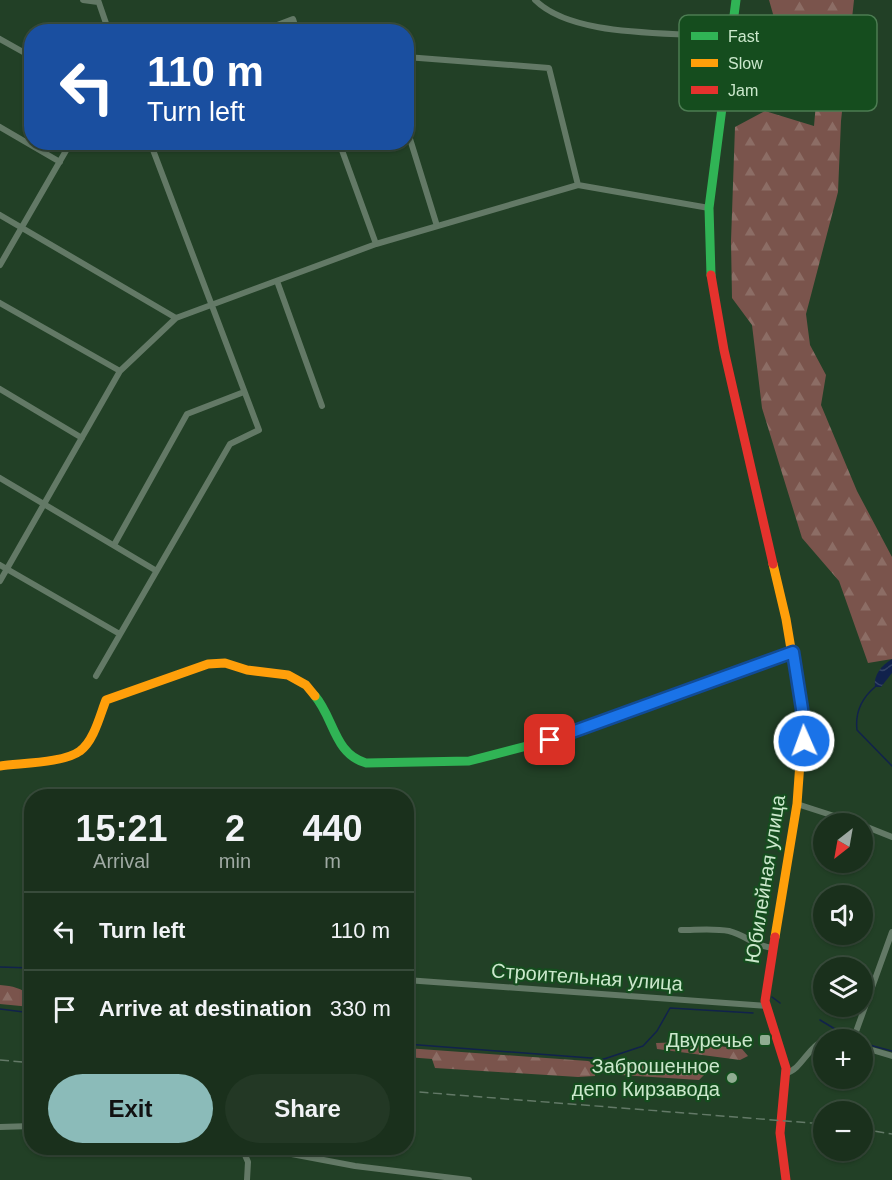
<!DOCTYPE html>
<html lang="en">
<head>
<meta charset="utf-8">
<style>
	:root { --surface:#1a301c; --page:#233825; --text:#f1f3f6; --muted:#9fa9a3; --line:#384b3b; --accent:#8bbbb9 }
	body { margin:0; font-family:Arial,sans-serif; background:var(--page); color:var(--text); height:100vh; display:flex; flex-direction:column; font-size:22px; white-space:nowrap }
	* { box-sizing:border-box; margin:0 }
	p { font-size:20px; color:var(--muted) }
	.icon { flex:none; width:33px; height:33px; fill:none; stroke:currentColor; stroke-width:2; stroke-linecap:round; stroke-linejoin:round }
	.map { position:relative; flex:1; overflow:hidden }
	.details { position:absolute; left:24px; top:789px; width:390px; height:366px; display:flex; flex-direction:column; background:var(--surface); border-radius:24px; box-shadow:0 2px 4px #0004,0 0 0 2px var(--line) }
	.details>* { flex:none }
	.banner { position:absolute; left:24px; top:24px; width:390px; height:126px; border-radius:24px; box-shadow:0 2px 4px #0004,0 0 0 2px var(--line); background:#1a4fa0; color:#fff; overflow:hidden }
	.needle { width:39px; rotate:211deg }
	.fabs { position:absolute; left:813px; top:813px; display:grid; gap:12px }
	.fabs a { display:grid; place-items:center; width:60px; height:60px; border-radius:50%; background:var(--surface); box-shadow:0 2px 4px #0004,0 0 0 2px var(--line); font-size:30px }
	.pin { position:absolute; display:grid; place-items:center; width:51px; height:51px; color:#fff; margin:-26px; border-radius:12px; box-shadow:0 3px 9px #0006 }
	.me { position:absolute; width:66px; margin:-33px; rotate:358deg; stroke-linejoin:round; filter:drop-shadow(0 0 4px #0008) }
	.turn { display:flex; align-items:center; gap:21px; height:126px; padding:0 24px; font-size:27px }
	.turn .icon { width:78px; height:78px; stroke-width:2.5 }
	.turn b { display:block; font-size:42px; line-height:51px }
	.eta { display:flex; justify-content:space-evenly; align-items:center; height:102px; text-align:center }
	.eta b { font-size:36px; font-weight:800; line-height:42px }
	.button { display:flex; gap:12px; margin-top:auto; padding:12px 24px }
	.button a { flex:1; height:69px; border-radius:36px; background:var(--accent); color:#111; font-size:24px; font-weight:800; line-height:69px; text-align:center }
	.button a+a { background:var(--page); color:var(--text) }
	ul { padding:0; list-style:none }
	li { display:flex; align-items:center; gap:18px; height:78px; padding:0 24px; border-top:2px solid var(--line) }
	li div { flex:1 }
	li b { display:block; font-size:22px }
	li em { font-style:normal }
	.map>svg:first-child { display:block }
</style>
</head>
<body>
<div class="map">
<svg width="892" height="1180" viewBox="0 0 892 1180">
	<defs>
		<pattern id="forest-firs" width="22" height="20" patternUnits="userSpaceOnUse" patternTransform="scale(1.5)"><rect width="22" height="20" fill="#7a544c"/><path d="M5 1l3.5 6h-7zM16 11l3.5 6h-7z" fill="#8c6d65"/></pattern>
		<pattern id="water-waves" width="16" height="10" patternUnits="userSpaceOnUse" patternTransform="scale(1.5)"><rect width="16" height="10" fill="#11224c"/><path d="M0 5q4-4 8 0t8 0" fill="none" stroke="#324265"/></pattern>
	</defs>
	<rect width="100%" height="100%" fill="#224026"/>
	<!-- forest -->
	<path fill="url(#forest-firs)" d="M769 0H854L841 121 838 192 806 314 810 345 826 375 821 405 857 491 892 557V659L868 663 839 581 802 538 762 408 752 325 732 298 731 241 735 127 765 111 814 126 816 103 781 42Z
		M0 985C13 986 21 988 31 996V1007L0 1004Z
		M687 1042 742 1049 748 1056 740 1060 657 1049 656 1043Z
		M406 1048 588 1061 596 1064 595 1076 578 1077 435 1068 432 1059 407 1057Z
		M620 1062 698 1065 705 1074 699 1080 621 1075 615 1069V1064Z"/>
	<!-- water -->
	<path fill="url(#water-waves)" d="M892 659V673L881 687H875C873 675 882 665 892 659Z"/>
	<g fill="none" stroke-linecap="round" stroke-linejoin="round">
		<!-- stream -->
		<path stroke="#11224c" stroke-width="1.5" d="M875 687C862 698 855 713 857 730L892 766
			M0 967 32 968
			M772 997 780 1003
			M0 1009 32 1013
			M820 1020 850 1038
			M862 1043 892 1051
			M406 1044 604 1059 643 1046 657 1031 670 1008 753 1013"/>
		<!-- street -->
		<path stroke="#637966" stroke-width="6" d="M83 0 98 2
			M98 0 109 32
			M535 0C571 36 659 32 708 36L704 62 727 66
			M259 32 293 19 297 32
			M0 39 32 57
			M406 57 549 68 578 185
			M406 126 437 226
			M0 127 60 162
			M339 142 376 244
			M0 215 176 318
			M0 265 71 142
			M277 281 322 406
			M0 303 120 371
			M0 389 82 438
			M0 478 155 570
			M114 545 187 414 244 392
			M0 565 118 633
			M0 581 120 371 176 318 376 244 578 185 709 208
			M96 676 230 444 259 430 150 142
			M797 804 859 824
			M862 825 892 837
			M681 930C696 930 714 928 729 931 748 936 751 945 773 948
			M406 980 766 1006
			M853 1040 892 932
			M862 1047 892 1056
			M786 1073C801 1070 808 1047 824 1040
			M0 1127 32 1126
			M242 1148 248 1162 247 1180
			M260 1148 355 1166 469 1180"/>
		<!-- fast -->
		<path stroke="#30b455" stroke-width="9" d="M711 275 709 208 736 0
			M315 696C334 718 334 754 366 763L469 761 550 740 617 716"/>
		<!-- slow -->
		<path stroke="#ff9f0a" stroke-width="9" d="M773 564 786 619 803 721 797 804 775 937
			M617 716 793 652
			M0 766C20 763 64 763 80 751 94 741 100 715 106 700L208 664 225 663 247 670 288 675 306 685 315 696"/>
		<!-- jam -->
		<path stroke="#e5322d" stroke-width="9" d="M711 275 724 350 773 564
			M775 937 765 1001 786 1068 780 1133 786 1180"/>
		<!-- rail -->
		<path stroke="#637967" stroke-width="1.5" stroke-dasharray="9 4.5" stroke-linecap="butt" d="M0 1060 32 1063
			M406 1091 824 1124
			M862 1129 892 1134"/>
	</g>
	<g fill="none" stroke-linecap="round" stroke-linejoin="round">
		<!-- route casing -->
		<g stroke="#114b97" stroke-width="15">
			<path id="route" d="M550 740 793 652 802 709 804 741"/>
		</g>
		<!-- route -->
		<use href="#route" stroke="#1a73e8" stroke-width="10"/>
	</g>
	<!-- markers -->
	<g fill="#90ad92" stroke="#154d1e" stroke-width="2">
		<rect x="759" y="1034" width="12" height="12" rx="3"/>
		<circle cx="732" cy="1078" r="6"/>
	</g>
	<g text-anchor="middle" stroke-width="4.5" stroke-linejoin="round" paint-order="stroke">
		<!-- street labels -->
		<g font-size="20" fill="#cbe8cc" stroke="#154d1e">
			<text transform="translate(765 879) rotate(-81)" y="7">Юбилейная улица</text>
			<text transform="translate(587 977) rotate(4)" y="7">Строительная улица</text>
		</g>
		<!-- poi labels -->
		<g font-size="20" fill="#cbe8cc" stroke="#154d1e" text-anchor="end">
			<text x="753" y="1047">Двуречье</text>
			<text x="720" y="1073">Заброшенное<tspan x="720" dy="23">депо Кирзавода</tspan></text>
		</g>
	</g>
	<!-- legend -->
	<rect x="679" y="15" width="198" height="96" rx="9" fill="#154d1e" stroke="#4c7c52" stroke-width="1.5"/>
	<rect x="691" y="32" width="27" height="8" fill="#30b455"/>
	<rect x="691" y="59" width="27" height="8" fill="#ff9f0a"/>
	<rect x="691" y="86" width="27" height="8" fill="#e5322d"/>
	<g font-size="16" fill="#cbe8cc">
		<text x="728" y="42">Fast</text>
		<text x="728" y="69">Slow</text>
		<text x="728" y="96">Jam</text>
	</g>
</svg>
<div class="fabs">
<a><svg class="needle" viewBox="-14 -14 28 28"><path d="M0-13l5 13h-10z" fill="#e53935"/><path d="M0 13l5-13h-10z" fill="#9fa9a3"/></svg></a>
<a><svg class="icon" aria-label="sound" viewBox="0 0 24 24"><path d="M4 9h4l5-4v14l-5-4H4zM17 9q2 3 0 6"/></svg></a>
<a><svg class="icon" aria-label="layers" viewBox="0 0 24 24"><path d="M12 4l9 5-9 5-9-5zM3 14l9 5 9-5"/></svg></a>
<a>+</a>
<a>−</a>
</div>
<div class="pin" style="left:550px;top:740px;background:#d93025"><svg class="icon" aria-label="arrive" viewBox="0 0 24 24"><path d="M6 21V4h12l-3 4 3 4H6"/></svg></div>
<svg class="me" style="left:804px;top:741px" viewBox="-20 -20 40 40"><circle r="17" fill="#1a73e8" stroke="#fff" stroke-width="3"/><path d="M0-11L8 9 0 5-8 9z" fill="#fff"/></svg>
<div class="banner">
<div class="turn"><svg class="icon" aria-label="left" viewBox="0 0 24 24"><path d="M17 20v-9H6M10 6l-5 5 5 5"/></svg><div><b>110 m</b>Turn left</div></div>
</div>
<section class="details">
<div class="eta">
<div><b>15:21</b><p>Arrival</p></div>
<div><b>2</b><p>min</p></div>
<div><b>440</b><p>m</p></div>
</div>
<ul>
<li><svg class="icon" aria-label="left" viewBox="0 0 24 24"><path d="M17 20v-9H6M10 6l-5 5 5 5"/></svg><div><b>Turn left</b></div><em>110 m</em></li>
<li><svg class="icon" aria-label="arrive" viewBox="0 0 24 24"><path d="M6 21V4h12l-3 4 3 4H6"/></svg><div><b>Arrive at destination</b></div><em>330 m</em></li>
</ul>
<div class="button"><a>Exit</a><a>Share</a></div>
</section>
</div>
</body>
</html>
